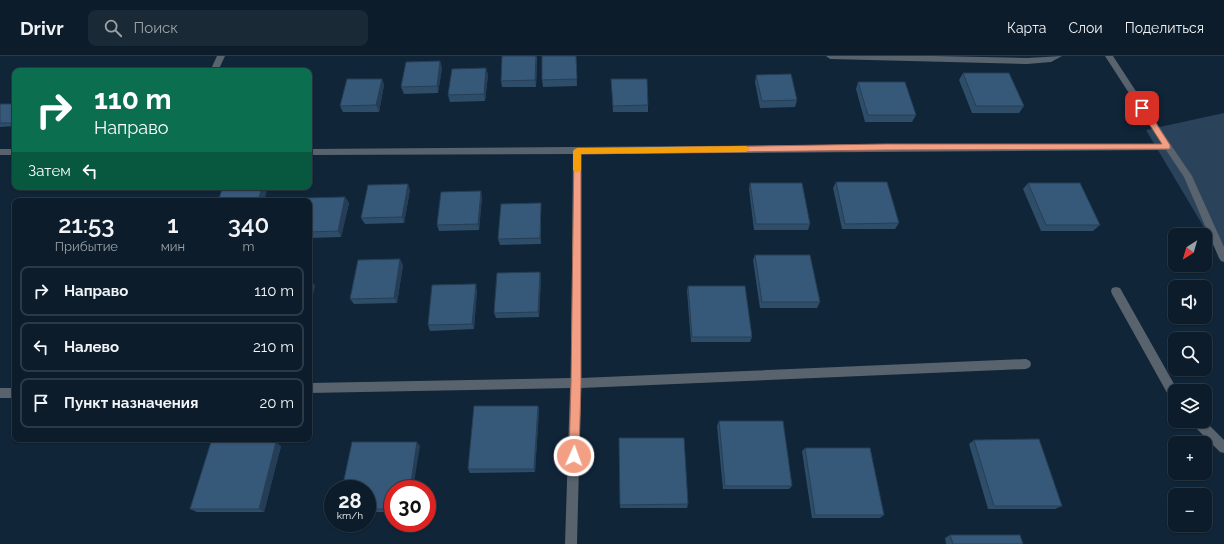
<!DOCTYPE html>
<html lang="ru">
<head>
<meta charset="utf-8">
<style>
	:root { --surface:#0c1c2a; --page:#1a2936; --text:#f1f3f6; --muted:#9aa1a8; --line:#2c3a47 }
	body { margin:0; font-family:Raleway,sans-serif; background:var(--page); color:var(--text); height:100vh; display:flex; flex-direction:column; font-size:15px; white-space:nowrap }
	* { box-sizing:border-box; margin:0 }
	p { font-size:13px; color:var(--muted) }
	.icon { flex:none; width:22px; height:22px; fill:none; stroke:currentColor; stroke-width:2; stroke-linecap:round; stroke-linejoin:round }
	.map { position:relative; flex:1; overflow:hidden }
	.side { position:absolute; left:12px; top:142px; width:300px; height:244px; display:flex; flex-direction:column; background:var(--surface); border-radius:8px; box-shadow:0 1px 3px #0004,0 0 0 1px var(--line) }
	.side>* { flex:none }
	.banner { position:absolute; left:12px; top:12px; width:300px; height:122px; border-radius:8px; box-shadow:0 1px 3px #0004,0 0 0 1px var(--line); background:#0b6e4f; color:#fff; overflow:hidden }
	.needle { width:26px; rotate:217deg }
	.fabs { position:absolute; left:1168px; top:172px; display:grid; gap:8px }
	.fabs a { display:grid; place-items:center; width:44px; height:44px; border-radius:8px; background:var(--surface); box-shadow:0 1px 3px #0004,0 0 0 1px var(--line); font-size:20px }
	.speed { position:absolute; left:324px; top:424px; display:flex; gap:8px; font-size:20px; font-weight:700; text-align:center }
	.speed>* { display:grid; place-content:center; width:52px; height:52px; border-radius:50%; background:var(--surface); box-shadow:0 1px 3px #0004,0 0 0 1px var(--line); line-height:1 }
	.speed small { font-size:10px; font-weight:400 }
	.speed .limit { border:6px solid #d22; background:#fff; color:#111 }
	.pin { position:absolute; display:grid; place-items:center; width:34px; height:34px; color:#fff; margin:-17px; border-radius:8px; box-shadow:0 2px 6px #0006 }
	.me { position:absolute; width:44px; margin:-22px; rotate:2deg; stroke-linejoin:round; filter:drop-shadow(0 0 3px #0008) }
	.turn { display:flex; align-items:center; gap:14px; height:84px; padding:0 16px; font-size:18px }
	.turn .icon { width:52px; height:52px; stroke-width:2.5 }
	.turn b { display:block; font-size:28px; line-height:34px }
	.then { display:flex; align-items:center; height:38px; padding:0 16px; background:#0003; gap:8px; font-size:15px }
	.eta { display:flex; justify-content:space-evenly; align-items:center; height:68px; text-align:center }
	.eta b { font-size:24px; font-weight:600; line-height:28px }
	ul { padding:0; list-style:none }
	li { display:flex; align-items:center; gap:12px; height:50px; margin:0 8px 6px; padding:0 8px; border:2px solid var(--line); border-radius:8px }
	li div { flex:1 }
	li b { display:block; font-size:15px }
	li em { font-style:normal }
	header { display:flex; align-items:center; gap:24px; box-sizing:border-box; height:56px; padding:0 20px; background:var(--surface); border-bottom:1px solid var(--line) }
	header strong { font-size:19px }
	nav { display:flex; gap:22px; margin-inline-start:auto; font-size:14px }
	.search { width:280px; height:36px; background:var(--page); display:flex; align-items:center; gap:10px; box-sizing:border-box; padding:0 14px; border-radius:8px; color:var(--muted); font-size:15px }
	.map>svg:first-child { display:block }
</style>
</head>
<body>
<header>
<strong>Drivr</strong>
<div class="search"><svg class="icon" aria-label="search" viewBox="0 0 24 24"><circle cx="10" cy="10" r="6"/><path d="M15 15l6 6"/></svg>Поиск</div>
<nav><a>Карта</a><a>Слои</a><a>Поделиться</a></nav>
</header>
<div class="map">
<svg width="1224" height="488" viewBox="0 0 1224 488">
	<rect width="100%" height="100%" fill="#102538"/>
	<!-- green -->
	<path fill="#2a435b" d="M1224 57V205L1146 74Z"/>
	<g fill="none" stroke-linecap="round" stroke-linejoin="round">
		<!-- service -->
		<path fill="#59636d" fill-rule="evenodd" d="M217 0H225L218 15H210Z
			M826 0H934L1027 2 1062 0 1051 6 1027 8 830 3Z
			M1105 0H1113L1171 89 1172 91 1171 93H1165Z
			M1116 231 1120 232 1178 335H1175V345L1171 344 1112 238 1111 235 1112 232Z
			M1191 365H1205L1224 384V397L1220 396 1193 369Z"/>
		<!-- minor -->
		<path fill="#59636d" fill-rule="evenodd" d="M953 88 1171 89 1192 120 1224 191V206L1221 205 1219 202 1184 121 1166 94 581 98V322L1026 303 1030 305 1031 308 1030 311 1026 313 581 332 577 488H565L570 332 309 337V327L571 322 573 98 309 99V93Z
			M0 93H15V99H0Z
			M0 332H15V342H0Z"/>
	</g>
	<!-- wall -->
	<path fill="#2e4d69" d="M537 0V6L536 31H502L501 25Z
		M576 0 577 30 543 31 542 24Z
		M440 5 442 12 438 37 404 38 401 31Z
		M486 12 488 19 485 45 450 46 448 39Z
		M963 17 1024 50 1019 57H972L959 24Z
		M756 19 797 44 795 51 760 52 755 26Z
		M382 23 384 29 379 56H343L340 50Z
		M611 23 648 49V56H613Z
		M858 26 916 59 912 66H865L856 33Z
		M0 48H15V70L0 71Z
		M836 126 899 167 895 173H842L833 132Z
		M750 127 810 168 808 174H754L749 133Z
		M1028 127 1100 169 1093 175H1041L1023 133Z
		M410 134 404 167 365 168 361 162Z
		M345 141 349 147 341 181 309 182V145Z
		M482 141 479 174 439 175 437 169Z
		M541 147V188L500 189 498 183Z
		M755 199 820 246 817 252H760L753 204Z
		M403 209 397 247 354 248 350 243Z
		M540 216 541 222 539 261 496 262 494 257Z
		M688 230 752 281 750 286H691L687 235Z
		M477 234 474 273 430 275 428 269Z
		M538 350 539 354 535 416 470 417 468 413Z
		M719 365 792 430 789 433H723L717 370Z
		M619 382 688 448 687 452H620Z
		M974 384 1062 450 1055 453H988L969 388Z
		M281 390 264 456H197L190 453Z
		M420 390 393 433V456H367V433Z
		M805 392 884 459 880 462H812L802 395Z
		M950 479 1023 488H946L945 482Z"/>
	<!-- shaded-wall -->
	<path fill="#263e55" d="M537 0V6L536 31 535 24Z
		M440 5 442 12 438 37 437 30Z
		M486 12 488 19 485 45 484 38Z
		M382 23 384 29 379 56 376 49Z
		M408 128 410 134 404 167 402 161Z
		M262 131H268L264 145H258Z
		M481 135 482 141 479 174 478 168Z
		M345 141 349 147 341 181 338 175Z
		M541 147V188L540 182Z
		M400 203 403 209 397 247 394 242Z
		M540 216 541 222 539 261 538 256Z
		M311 224 315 230 309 257V234Z
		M476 228 477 234 474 273 472 268Z
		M538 350 539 354 535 416 534 413Z
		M276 386 281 390 264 456 259 453Z
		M417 386 420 390 413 433H410Z"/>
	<!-- building -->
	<path fill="#36597a" stroke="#263e55" d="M502 0H536L535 24 501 25Z
		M542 0H576L577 23 542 24Z
		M440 5 437 30 401 31 406 6Z
		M486 12 484 38 448 39 452 13Z
		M963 17H1009L1024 50H976Z
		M791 18 797 44 762 45 756 19Z
		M347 23H382L376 49 340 50Z
		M611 23H647L648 49 613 50Z
		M858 26H905L916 59H868Z
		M0 48H15V67H0Z
		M836 126H887L899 167 845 168Z
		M750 127H802L810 168H756Z
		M1028 127H1080L1100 169H1046Z
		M408 128 402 161 361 162 368 129Z
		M223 131H262L258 145H218Z
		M481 135 478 168 437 169 441 136Z
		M345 141 338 175 309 176V145H305L306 142Z
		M541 147 540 182 498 183 501 148Z
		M755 199H810L820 246H762Z
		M400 203 394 242 350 243 358 204Z
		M540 216 538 256 494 257 497 217Z
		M309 224H311L309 234Z
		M476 228 472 268 428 269 432 229Z
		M688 230H745L752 281H692Z
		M474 350H538L534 413H468Z
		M719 365H783L792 430H725Z
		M619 382H684L688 448 620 449Z
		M1039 383 1062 450H994L974 384Z
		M211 386H276L259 453H190Z
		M352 386H417L410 433H393V453H367V433H342Z
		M805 392H870L884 459H815Z
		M950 479H1020L1023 488H953Z"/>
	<!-- route -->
	<path fill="#f39f84" stroke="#9e6756" d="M1142 49 1145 50 1170 89V93L885 94 581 98V327L579 400 577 403 574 405 570 403 569 400 571 327 574 93 885 88H1162L1139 52Z"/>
	<!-- slow -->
	<path fill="#f59e0b" d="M746 90 750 93 746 96 581 98V114L577 117 573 114V95L577 92Z"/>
</svg>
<div class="fabs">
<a><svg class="needle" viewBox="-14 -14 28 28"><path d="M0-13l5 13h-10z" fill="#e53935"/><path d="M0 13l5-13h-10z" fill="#9aa1a8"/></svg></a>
<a><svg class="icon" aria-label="sound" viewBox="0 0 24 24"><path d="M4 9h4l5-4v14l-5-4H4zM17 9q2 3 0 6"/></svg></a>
<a><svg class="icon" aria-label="search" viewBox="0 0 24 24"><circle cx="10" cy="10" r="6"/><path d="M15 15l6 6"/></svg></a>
<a><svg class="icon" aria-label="layers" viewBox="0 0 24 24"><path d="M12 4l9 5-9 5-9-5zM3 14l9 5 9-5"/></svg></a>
<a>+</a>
<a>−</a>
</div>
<div class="speed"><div>28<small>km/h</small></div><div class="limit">30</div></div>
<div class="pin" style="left:1142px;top:52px;background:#d93025"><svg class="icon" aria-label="arrive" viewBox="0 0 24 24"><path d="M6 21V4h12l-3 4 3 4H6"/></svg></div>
<svg class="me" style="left:574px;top:400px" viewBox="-20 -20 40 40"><circle r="17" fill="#f39f84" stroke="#fff" stroke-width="3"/><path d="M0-11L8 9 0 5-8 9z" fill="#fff"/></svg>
<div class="banner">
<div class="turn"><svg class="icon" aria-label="right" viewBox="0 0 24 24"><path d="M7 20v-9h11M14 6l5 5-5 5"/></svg><div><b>110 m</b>Направо</div></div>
<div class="then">Затем<svg class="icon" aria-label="left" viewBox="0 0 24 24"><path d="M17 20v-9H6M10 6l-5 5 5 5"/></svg></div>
</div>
<section class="side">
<div class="eta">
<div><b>21:53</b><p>Прибытие</p></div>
<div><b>1</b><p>мин</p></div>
<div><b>340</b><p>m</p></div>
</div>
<ul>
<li><svg class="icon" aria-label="right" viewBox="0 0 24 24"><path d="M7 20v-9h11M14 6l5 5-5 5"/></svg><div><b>Направо</b></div><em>110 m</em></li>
<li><svg class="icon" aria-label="left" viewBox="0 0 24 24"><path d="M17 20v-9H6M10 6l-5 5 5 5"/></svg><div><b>Налево</b></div><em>210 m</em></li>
<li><svg class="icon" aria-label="arrive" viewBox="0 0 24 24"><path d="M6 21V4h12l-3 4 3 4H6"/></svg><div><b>Пункт назначения</b></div><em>20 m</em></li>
</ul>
</section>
</div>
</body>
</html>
